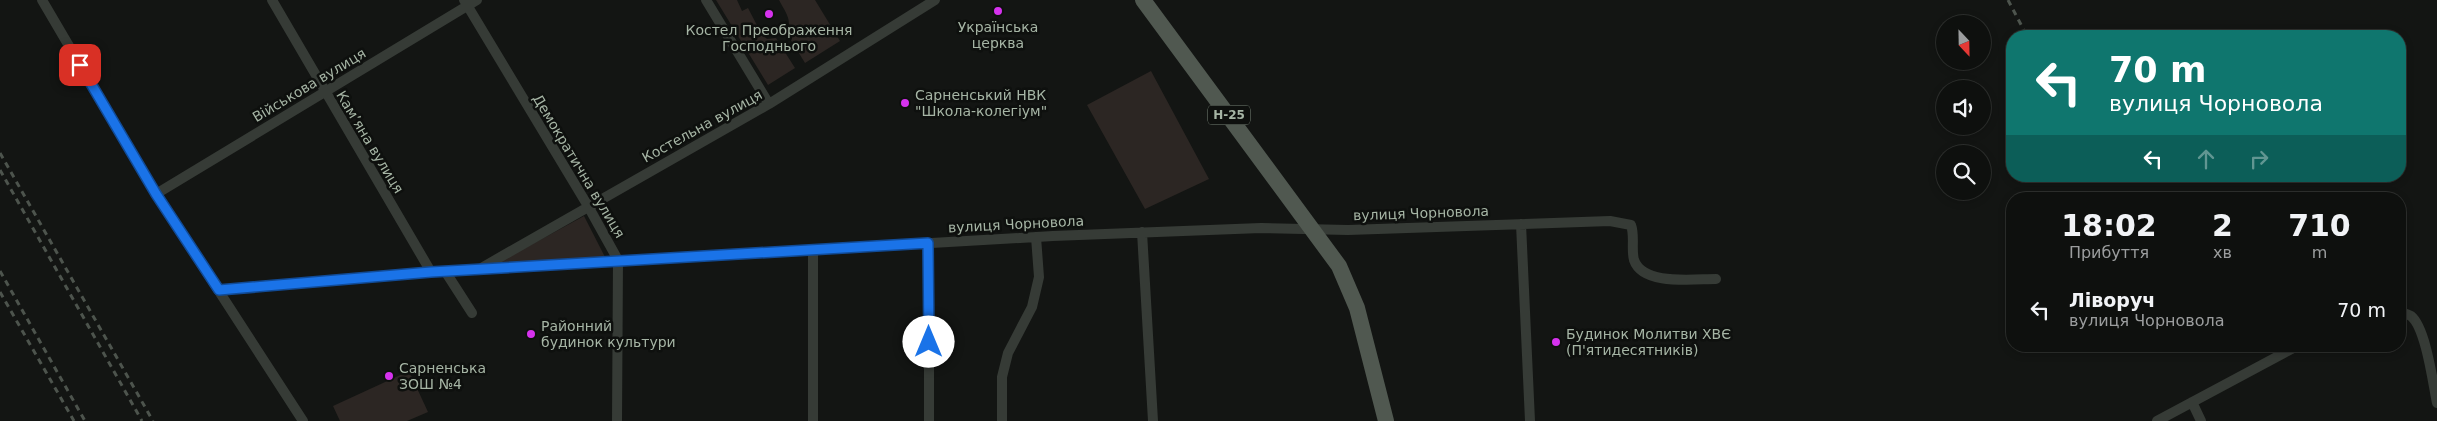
<!DOCTYPE html>
<html lang="uk">
<head>
<meta charset="utf-8">
<style>
	:root { --surface:#0e100e; --page:#171917; --text:#f1f3f6; --muted:#9b9d9e; --line:#2e302e }
	body { margin:0; font-family:"DejaVu Sans",sans-serif; background:var(--page); color:var(--text); height:100vh; display:flex; flex-direction:column; font-size:19px; white-space:nowrap }
	* { box-sizing:border-box; margin:0 }
	p { font-size:16px; color:var(--muted) }
	.icon { flex:none; width:28px; height:28px; fill:none; stroke:currentColor; stroke-width:2; stroke-linecap:round; stroke-linejoin:round }
	.map { position:relative; flex:1; overflow:hidden }
	.side { position:absolute; left:2006px; top:192px; width:400px; height:160px; display:flex; flex-direction:column; background:var(--surface); border-radius:20px; box-shadow:0 2px 8px #0003,0 0 0 1px var(--line) }
	.side>* { flex:none }
	.banner { position:absolute; left:2006px; top:30px; width:400px; height:152px; border-radius:20px; box-shadow:0 2px 8px #0003,0 0 0 1px var(--line); background:#0f766e; color:#fff; overflow:hidden }
	.needle { width:32px; rotate:158deg }
	.tools { position:absolute; left:1936px; top:15px; display:grid; gap:10px }
	.tools a { display:grid; place-items:center; width:55px; height:55px; border-radius:50%; background:var(--surface); box-shadow:0 2px 8px #0003,0 0 0 1px var(--line); font-size:25px }
	.pin { position:absolute; display:grid; place-items:center; width:42px; height:42px; color:#fff; margin:-21px; border-radius:10px; box-shadow:0 2px 8px #0006 }
	.me { position:absolute; width:55px; margin:-28px; rotate:0deg; stroke-linejoin:round; filter:drop-shadow(0 0 4px #0008) }
	.turn { display:flex; align-items:center; gap:18px; height:105px; padding:0 20px; font-size:22px }
	.turn .icon { width:65px; height:65px; stroke-width:2.5 }
	.turn b { display:block; font-size:35px; line-height:42px }
	.lanes { display:flex; align-items:center; height:48px; padding:0 20px; background:#0003; justify-content:center; gap:25px; direction:ltr }
	.lanes .off { opacity:.35 }
	.eta { display:flex; justify-content:space-evenly; align-items:center; height:85px; text-align:center }
	.eta b { font-size:30px; font-weight:700; line-height:35px }
	ul { padding:0; list-style:none }
	li { display:flex; align-items:center; gap:15px; height:65px; padding:0 20px }
	li div { flex:1 }
	li b { display:block; font-size:19px }
	li em { font-style:normal }
	.map>svg:first-child { display:block }
</style>
</head>
<body>
<div class="map">
<svg width="2437" height="421" viewBox="0 0 2437 421">
	<rect width="100%" height="100%" fill="#131513"/>
	<!-- green -->
	<path fill="#2c2623" d="M716 0H737L742 11 748 8 761 33 767 39 776 38 795 68 768 85Z
		M779 0H815L840 41 805 63 786 32C794 22 784 10 779 0Z
		M1151 71 1209 179 1145 209 1087 105Z
		M584 216 605 257 496 264Z
		M409 371 428 412 407 421H340L333 406Z"/>
	<g fill="none" stroke-linecap="round" stroke-linejoin="round">
		<!-- minor -->
		<path stroke="#363b36" stroke-width="10" d="M42 0 156 194 303 421
			M272 0 431 272
			M464 0 588 206 618 260 617 421
			M706 0 769 104
			M156 194 477 0
			M1521 224 1530 421
			M1142 232 1153 421
			M929 243V421
			M813 249V421
			M483 267 769 104 935 0
			M445 271 472 313
			M219 290 431 272 1053 236 1261 228 1348 230 1610 221 1631 225C1635 236 1631 249 1634 260 1643 286 1693 279 1716 279
			M2400 312C2403 313 2408 314 2411 316 2426 328 2433 384 2437 403
			M2192 402 2201 421
			M1002 421V377L1008 353 1032 307 1039 277 1036 237
			M2157 421 2297 346"/>
		<!-- primary -->
		<path stroke="#505850" stroke-width="16" d="M1143 0 1339 266 1357 308 1386 421"/>
		<!-- rail -->
		<path stroke="#4d544d" stroke-width="3" stroke-dasharray="6 5" stroke-linecap="butt" d="M2008 0 2027 36
			M0 153 153 421
			M0 170 142 421
			M0 271 85 421
			M0 292 74 421"/>
	</g>
	<g fill="none" stroke-linecap="round" stroke-linejoin="round">
		<!-- route casing -->
		<g stroke="#114b97" stroke-width="12">
			<path id="route" d="M80 65 156 194 219 290 431 272 928 243 929 342"/>
		</g>
		<!-- route -->
		<use href="#route" stroke="#1a73e8" stroke-width="9"/>
	</g>
	<!-- markers -->
	<g fill="#d632ee" stroke="#0e100e" stroke-width="2">
		<circle cx="998" cy="11" r="5"/>
		<circle cx="769" cy="14" r="5"/>
		<circle cx="905" cy="103" r="5"/>
		<circle cx="531" cy="334" r="5"/>
		<circle cx="1556" cy="342" r="5"/>
		<circle cx="389" cy="376" r="5"/>
	</g>
	<g text-anchor="middle" stroke-width="5" stroke-linejoin="round" paint-order="stroke">
		<!-- shield labels -->
		<rect fill="#0e100e" stroke="#788478" stroke-width="1" x="1208" y="105.5" width="42" height="19" rx="4"/>
		<g font-size="12" font-weight="bold" fill="#a6b5a5">
			<text x="1229" y="119">Н-25</text>
		</g>
		<!-- poi labels -->
		<g font-size="14" fill="#a6b5a5" stroke="#0e100e" text-anchor="start">
			<text x="998" y="32" text-anchor="middle">Українська<tspan x="998" dy="16">церква</tspan></text>
			<text x="769" y="35" text-anchor="middle">Костел Преображення<tspan x="769" dy="16">Господнього</tspan></text>
			<text x="915" y="100">Сарненський НВК<tspan x="915" dy="16">"Школа-колегіум"</tspan></text>
			<text x="541" y="331">Районний<tspan x="541" dy="16">будинок культури</tspan></text>
			<text x="1566" y="339">Будинок Молитви ХВЄ<tspan x="1566" dy="16">(П'ятидесятників)</tspan></text>
			<text x="399" y="373">Сарненська<tspan x="399" dy="16">ЗОШ №4</tspan></text>
		</g>
		<!-- street labels -->
		<g font-size="14" fill="#a6b5a5" stroke="#0e100e">
			<text transform="translate(309 85) rotate(-31)" y="5">Військова вулиця</text>
			<text transform="translate(702 126) rotate(-29)" y="5">Костельна вулиця</text>
			<text transform="translate(370 142) rotate(59)" y="5">Камʼяна вулиця</text>
			<text transform="translate(579 166) rotate(59)" y="5">Демократична вулиця</text>
			<text transform="translate(1421 213) rotate(-2)" y="5">вулиця Чорновола</text>
			<text transform="translate(1016 224) rotate(-3)" y="5">вулиця Чорновола</text>
		</g>
	</g>
</svg>
<div class="tools">
<a><svg class="needle" viewBox="-14 -14 28 28"><path d="M0-13l5 13h-10z" fill="#e53935"/><path d="M0 13l5-13h-10z" fill="#9b9d9e"/></svg></a>
<a><svg class="icon" aria-label="sound" viewBox="0 0 24 24"><path d="M4 9h4l5-4v14l-5-4H4zM17 9q2 3 0 6"/></svg></a>
<a><svg class="icon" aria-label="search" viewBox="0 0 24 24"><circle cx="10" cy="10" r="6"/><path d="M15 15l6 6"/></svg></a>
</div>
<div class="pin" style="left:80px;top:65px;background:#d93025"><svg class="icon" aria-label="arrive" viewBox="0 0 24 24"><path d="M6 21V4h12l-3 4 3 4H6"/></svg></div>
<svg class="me" style="left:929px;top:342px" viewBox="-20 -20 40 40"><circle r="19" fill="#fff"/><path d="M0-13L10 11 0 6-10 11z" fill="#1a73e8"/></svg>
<div class="banner">
<div class="turn"><svg class="icon" aria-label="left" viewBox="0 0 24 24"><path d="M17 20v-9H6M10 6l-5 5 5 5"/></svg><div><b>70 m</b>вулиця Чорновола</div></div>
<div class="lanes"><svg class="icon" aria-label="left" viewBox="0 0 24 24"><path d="M17 20v-9H6M10 6l-5 5 5 5"/></svg><svg class="icon off" aria-label="ahead" viewBox="0 0 24 24"><path d="M12 20V5M6 11l6-6 6 6"/></svg><svg class="icon off" aria-label="right" viewBox="0 0 24 24"><path d="M7 20v-9h11M14 6l5 5-5 5"/></svg></div>
</div>
<section class="side">
<div class="eta">
<div><b>18:02</b><p>Прибуття</p></div>
<div><b>2</b><p>хв</p></div>
<div><b>710</b><p>m</p></div>
</div>
<ul>
<li><svg class="icon" aria-label="left" viewBox="0 0 24 24"><path d="M17 20v-9H6M10 6l-5 5 5 5"/></svg><div><b>Ліворуч</b><p>вулиця Чорновола</p></div><em>70 m</em></li>
</ul>
</section>
</div>
</body>
</html>
